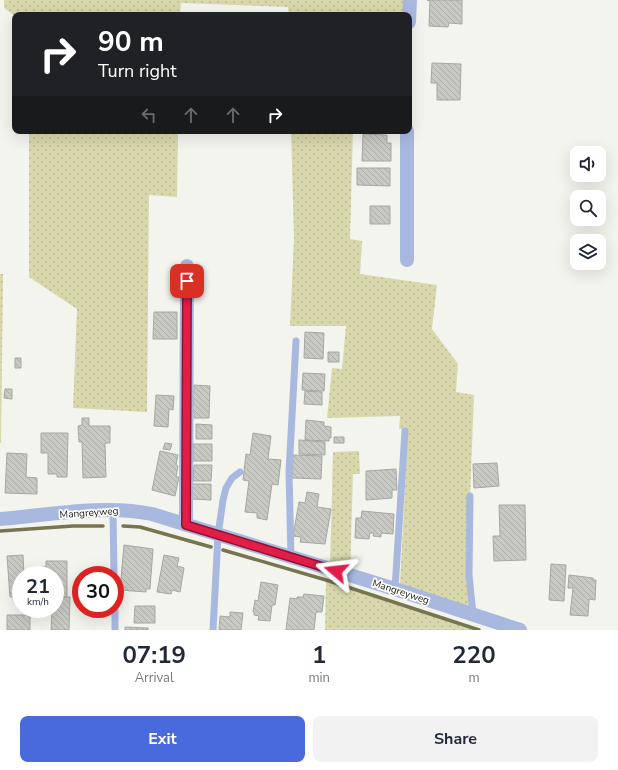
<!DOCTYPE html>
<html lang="en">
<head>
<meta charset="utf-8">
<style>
	:root { --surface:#fff; --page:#f2f2f3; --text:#1f2937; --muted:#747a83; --accent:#486add }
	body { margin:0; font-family:"Nunito Sans",sans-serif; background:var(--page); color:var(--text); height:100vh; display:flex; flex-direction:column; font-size:15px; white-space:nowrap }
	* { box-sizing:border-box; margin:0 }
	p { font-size:13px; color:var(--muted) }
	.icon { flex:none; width:22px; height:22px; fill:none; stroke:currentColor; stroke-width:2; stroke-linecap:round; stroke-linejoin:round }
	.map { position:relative; height:630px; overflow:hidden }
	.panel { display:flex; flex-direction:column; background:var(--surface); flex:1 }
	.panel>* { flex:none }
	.banner { position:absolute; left:12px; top:12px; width:400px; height:122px; border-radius:8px; box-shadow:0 4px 16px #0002; background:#202124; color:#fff; overflow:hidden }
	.buttons { position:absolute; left:570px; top:146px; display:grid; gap:8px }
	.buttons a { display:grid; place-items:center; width:36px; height:36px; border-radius:8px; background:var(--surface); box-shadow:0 4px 16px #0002; font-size:20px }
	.speed { position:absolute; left:12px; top:566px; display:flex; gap:8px; font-size:20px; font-weight:700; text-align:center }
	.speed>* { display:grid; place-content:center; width:52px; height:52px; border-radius:50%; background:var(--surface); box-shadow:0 4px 16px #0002; line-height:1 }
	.speed small { font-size:10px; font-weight:400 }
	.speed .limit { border:6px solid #d22; background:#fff; color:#111 }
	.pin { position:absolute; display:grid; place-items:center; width:34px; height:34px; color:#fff; margin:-17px; border-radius:8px; box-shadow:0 2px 6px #0006 }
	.me { position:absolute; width:44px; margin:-22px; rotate:287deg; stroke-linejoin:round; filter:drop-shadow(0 0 3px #0008) }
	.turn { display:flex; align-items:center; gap:14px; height:84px; padding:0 20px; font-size:18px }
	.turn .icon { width:52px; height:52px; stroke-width:2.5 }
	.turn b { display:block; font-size:28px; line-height:34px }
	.lanes { display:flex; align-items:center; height:38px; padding:0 20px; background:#0003; justify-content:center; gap:20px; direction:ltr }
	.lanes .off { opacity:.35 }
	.eta { display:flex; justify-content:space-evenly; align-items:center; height:68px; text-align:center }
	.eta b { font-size:24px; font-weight:700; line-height:28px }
	.cta { display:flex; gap:8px; margin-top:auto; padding:8px 20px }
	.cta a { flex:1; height:46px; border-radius:8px; background:var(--accent); color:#fff; font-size:16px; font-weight:700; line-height:46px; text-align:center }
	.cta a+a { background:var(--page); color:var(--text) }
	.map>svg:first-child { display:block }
</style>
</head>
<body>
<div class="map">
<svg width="618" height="630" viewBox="0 0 618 630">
	<defs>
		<pattern id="grass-dots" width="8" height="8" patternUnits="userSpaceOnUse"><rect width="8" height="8" fill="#d9d8ac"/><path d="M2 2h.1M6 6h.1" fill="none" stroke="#bab993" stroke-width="1.8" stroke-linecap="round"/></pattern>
		<pattern id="building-back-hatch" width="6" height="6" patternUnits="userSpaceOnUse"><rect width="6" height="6" fill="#c9c9c4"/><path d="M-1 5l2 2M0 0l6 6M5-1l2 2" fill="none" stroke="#acaca8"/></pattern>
	</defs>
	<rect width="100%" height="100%" fill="#f4f4ef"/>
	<!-- grass -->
	<path fill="url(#grass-dots)" d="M4 0H405V15H289L288 7 181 3 180 15 15 16 4 8Z
		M29 131H178L177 197 149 195 147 412 73 408 77 309 29 277Z
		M291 131H353L350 239 362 241 360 274 437 285 432 329 458 364 456 392 474 395 467 574 469 608 400 584 408 429H399L400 416 327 418 332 368 342 369 346 326H290L294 238Z
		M0 274H3L1 443H0Z
		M359 451 360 474H353L350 573 330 567 333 452Z
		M326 580 479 630H325Z"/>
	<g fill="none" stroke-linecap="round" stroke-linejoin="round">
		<!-- stream -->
		<path stroke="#767550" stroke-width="3.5" d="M123 526 140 527 211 547
			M0 531 73 526H103
			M223 550 326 580 479 630"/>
	</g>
	<!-- building -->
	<path fill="url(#building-back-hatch)" stroke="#a6a6a2" d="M427 0H462V24L449 23 448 27 429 26 430 1Z
		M432 63 461 64 460 100H437V83H431Z
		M363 134 387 135V143H391V161H362Z
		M357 168H390V186L357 185Z
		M370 206H390V224H370Z
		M154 312H177V339H153Z
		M305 332 324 333 323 359 304 358Z
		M328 352H339V362H328Z
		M15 358H21V368H15Z
		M303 373 325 374 324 391 302 390Z
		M194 385 210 386 209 418H194V412H192V404H194L192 391H194Z
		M5 389H12V399L4 398Z
		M305 391 322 392V405L304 404Z
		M156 395 174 396 173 410 169 409 168 427 154 426Z
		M82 418H89V426H110V443H105L106 477 83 478 82 442H79L78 426 82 425Z
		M306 420 324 422V426L331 427V438H329V441L305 440Z
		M196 424 212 425V439H196Z
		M41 433H68L67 477H57V474H48V453H41Z
		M253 433 271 436 268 459 281 460 278 485 272 484 267 520 257 518V513L245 512 249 481 243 480 246 454 250 455Z
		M334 437H344V443H334Z
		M299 440 325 442V455L299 454Z
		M165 443 172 444 170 450 163 449Z
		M193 444H212V461H193Z
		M160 451 178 455 176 465 178 466 176 477H179L175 496 152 490Z
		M7 453 27 454 26 477 37 478V494L5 493Z
		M293 455 322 456 321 479 292 478Z
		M497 463 499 486 474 488 473 464Z
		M194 465H212L211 481H193Z
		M396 469 397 490H392V498L366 500V471Z
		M192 484H211V500L192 499Z
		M307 492 319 494 317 507 331 509 325 544 300 542 301 537 293 536 299 502 305 503Z
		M499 505H525L526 560 494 561 493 536H500Z
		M362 511 394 514 393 534 381 533V537L373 536 374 533H370L369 539 355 538 356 518H361Z
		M124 545 153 549 150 589H146V592L120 590Z
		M23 555 24 575H21V601H18V597H10L7 556Z
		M164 555 179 558 177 566 184 568 180 592 172 590 171 594 157 592Z
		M46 561H67V597H55V575H41V567H46Z
		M551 564 566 565 564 601 549 600Z
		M569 575 593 578V580H596L595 600 589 599 588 616 570 615 573 588H568Z
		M261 582 278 585 275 605H272L270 621 258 620 259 616 254 615V612H253L255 600 258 601Z
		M304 594 324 596 322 612H316L314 630H286L290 598 297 599V597H303Z
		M58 597H70L69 630H51L52 609H55V605H58Z
		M135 606H155V623H134Z
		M230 612 243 613 241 630H219L220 616 230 617Z
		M7 615H30V630H7Z
		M125 627 148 628V630H125Z"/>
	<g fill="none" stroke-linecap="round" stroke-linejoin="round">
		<!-- service -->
		<path stroke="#a8b8df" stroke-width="7" d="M470 496 469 575 473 614
			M113 510 114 575
			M291 557 289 472 296 341
			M395 589 405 431
			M115 609V630
			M213 630 218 535 223 500 226 488 232 478 240 472"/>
		<!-- minor -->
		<path stroke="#a8b8df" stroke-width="14" d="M409 22 410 0
			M407 260V131
			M0 519C48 515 105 504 152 514L395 589 520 630
			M186 525 187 266"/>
	</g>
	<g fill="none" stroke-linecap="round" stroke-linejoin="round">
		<!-- route casing -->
		<g stroke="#92132f" stroke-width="10">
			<path id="route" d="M187 281 186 525 336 571"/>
		</g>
		<!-- route -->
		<use href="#route" stroke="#e11d48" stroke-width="7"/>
	</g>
	<g text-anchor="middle" stroke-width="3.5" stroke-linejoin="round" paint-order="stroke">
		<!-- street labels -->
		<g font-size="10" fill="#171715" stroke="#fffffe">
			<text transform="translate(89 512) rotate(-4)" y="4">Mangreyweg</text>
			<text transform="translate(401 591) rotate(18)" y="4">Mangreyweg</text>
		</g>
	</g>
</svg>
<div class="buttons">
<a><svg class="icon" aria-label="sound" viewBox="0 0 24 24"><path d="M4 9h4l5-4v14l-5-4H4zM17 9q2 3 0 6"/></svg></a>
<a><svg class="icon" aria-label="search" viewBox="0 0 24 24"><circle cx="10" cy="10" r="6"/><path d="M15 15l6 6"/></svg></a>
<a><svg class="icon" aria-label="layers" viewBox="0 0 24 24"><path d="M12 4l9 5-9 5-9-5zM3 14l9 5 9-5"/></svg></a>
</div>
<div class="speed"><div>21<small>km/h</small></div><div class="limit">30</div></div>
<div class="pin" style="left:187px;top:281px;background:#d93025"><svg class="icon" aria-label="arrive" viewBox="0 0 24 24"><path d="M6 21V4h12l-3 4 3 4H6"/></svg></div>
<svg class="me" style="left:336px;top:571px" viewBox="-20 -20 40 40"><path d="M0-17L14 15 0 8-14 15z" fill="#e11d48" stroke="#fff" stroke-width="4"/></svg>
<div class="banner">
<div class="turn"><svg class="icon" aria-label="right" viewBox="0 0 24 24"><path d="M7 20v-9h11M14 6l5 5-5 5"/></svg><div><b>90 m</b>Turn right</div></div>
<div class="lanes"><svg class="icon off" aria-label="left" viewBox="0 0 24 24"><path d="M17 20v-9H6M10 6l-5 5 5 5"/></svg><svg class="icon off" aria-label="ahead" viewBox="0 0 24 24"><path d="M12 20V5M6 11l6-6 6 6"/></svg><svg class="icon off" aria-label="ahead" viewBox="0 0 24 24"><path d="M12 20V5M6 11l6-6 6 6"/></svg><svg class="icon" aria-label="right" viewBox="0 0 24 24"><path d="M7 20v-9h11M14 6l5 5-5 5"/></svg></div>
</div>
</div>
<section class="panel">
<div class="eta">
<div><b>07:19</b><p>Arrival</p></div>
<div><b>1</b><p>min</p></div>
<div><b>220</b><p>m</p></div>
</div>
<div class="cta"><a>Exit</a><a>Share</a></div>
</section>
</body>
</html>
